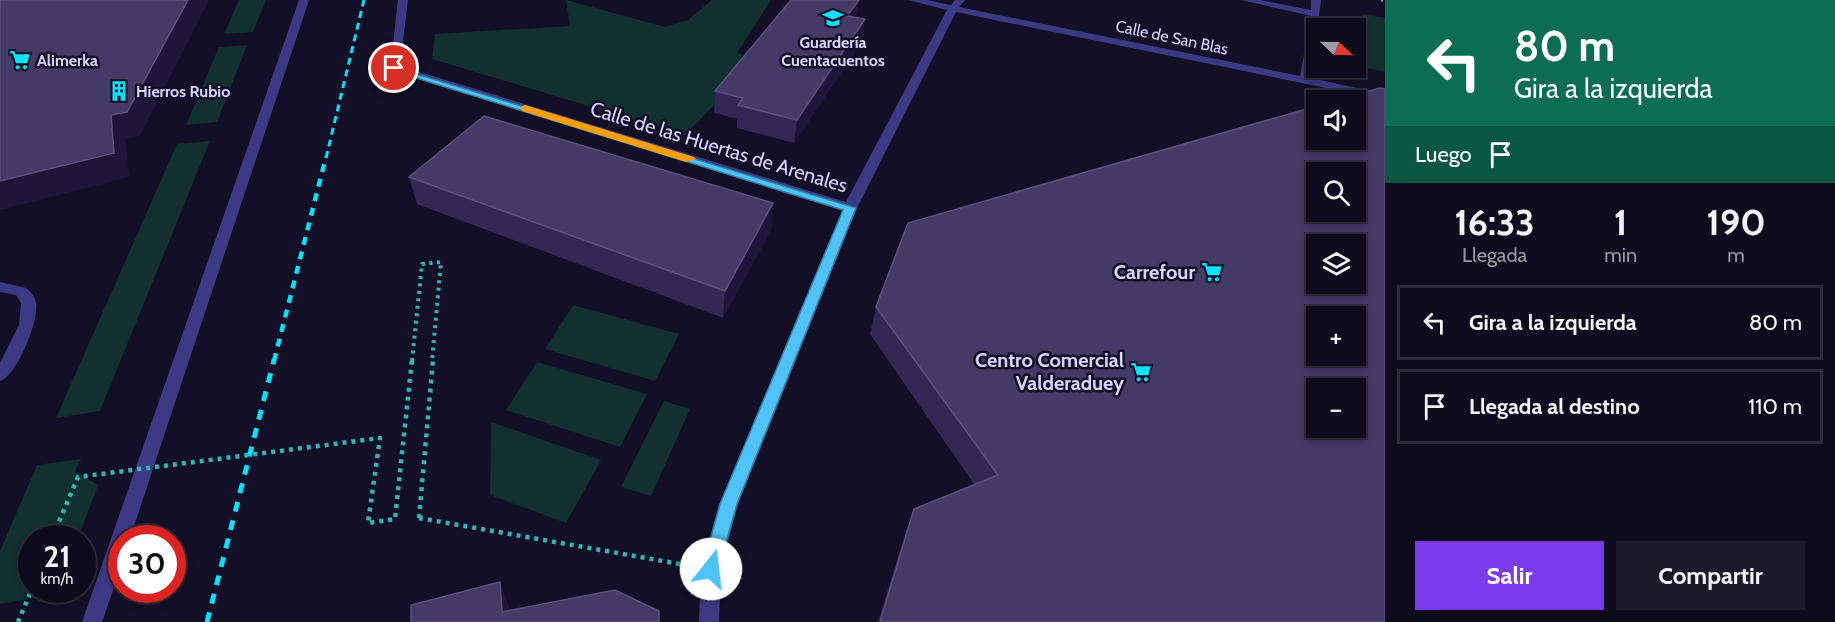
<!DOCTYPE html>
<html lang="es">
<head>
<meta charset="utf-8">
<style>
	:root { --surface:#0e0b1c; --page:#1c1929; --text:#f1f3f6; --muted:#9b9ba3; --line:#2e2b3b; --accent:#7c3aed }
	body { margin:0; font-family:Cabin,sans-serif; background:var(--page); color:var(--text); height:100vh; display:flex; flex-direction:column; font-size:22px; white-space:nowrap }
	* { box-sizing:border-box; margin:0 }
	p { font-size:20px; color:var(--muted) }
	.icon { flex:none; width:33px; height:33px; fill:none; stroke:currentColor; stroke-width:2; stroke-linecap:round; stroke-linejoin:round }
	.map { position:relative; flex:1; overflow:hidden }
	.sheet { display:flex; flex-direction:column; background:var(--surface); width:450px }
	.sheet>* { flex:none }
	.hud { background:#0b6e4f; color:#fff; overflow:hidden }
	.needle { width:39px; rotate:112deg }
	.buttons { position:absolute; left:1306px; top:18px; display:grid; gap:12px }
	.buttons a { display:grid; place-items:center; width:60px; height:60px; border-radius:0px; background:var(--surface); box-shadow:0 3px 9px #0003,0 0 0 2px var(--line); font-size:30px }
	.speed { position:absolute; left:18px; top:525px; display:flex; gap:12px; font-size:30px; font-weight:700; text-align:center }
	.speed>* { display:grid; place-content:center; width:78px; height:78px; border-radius:50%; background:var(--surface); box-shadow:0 3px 9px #0003,0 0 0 2px var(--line); line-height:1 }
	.speed small { font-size:15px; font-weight:400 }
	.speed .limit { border:9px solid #d22; background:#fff; color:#111 }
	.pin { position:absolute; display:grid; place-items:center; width:51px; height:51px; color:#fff; margin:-26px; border:3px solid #fff; border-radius:50%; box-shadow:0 2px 6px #0007 }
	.me { position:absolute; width:66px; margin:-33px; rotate:16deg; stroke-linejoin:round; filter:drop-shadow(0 0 4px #0008) }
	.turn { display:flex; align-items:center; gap:21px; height:126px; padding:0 30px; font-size:27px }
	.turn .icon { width:78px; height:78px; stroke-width:2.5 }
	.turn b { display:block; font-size:42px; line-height:51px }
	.then { display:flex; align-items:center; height:57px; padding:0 30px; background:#0003; gap:12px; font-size:22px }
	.eta { display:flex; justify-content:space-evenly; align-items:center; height:102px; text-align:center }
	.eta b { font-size:36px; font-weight:700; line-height:42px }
	.primary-button { display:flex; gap:12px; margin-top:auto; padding:12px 30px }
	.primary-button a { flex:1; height:69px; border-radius:0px; background:var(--accent); color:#fff; font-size:24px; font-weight:700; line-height:69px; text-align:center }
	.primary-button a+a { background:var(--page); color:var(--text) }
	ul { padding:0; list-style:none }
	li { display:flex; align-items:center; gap:18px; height:75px; margin:0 12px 9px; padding:0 18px; border:3px solid var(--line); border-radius:0px }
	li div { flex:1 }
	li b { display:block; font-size:22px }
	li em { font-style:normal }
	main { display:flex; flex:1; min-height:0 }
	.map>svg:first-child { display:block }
</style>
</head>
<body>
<main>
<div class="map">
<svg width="1385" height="622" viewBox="0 0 1385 622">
	<rect width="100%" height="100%" fill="#130f26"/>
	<!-- green -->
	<path fill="#12302f" d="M239 0H266L253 32 224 34Z
		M566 0 665 27 688 20 712 0H771L737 53 759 59 685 135 432 59 435 34 570 26Z
		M1362 14 1385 18V72L1367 68Z
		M247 45 217 122 186 125 219 47Z
		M210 141 100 411 56 418 177 144Z
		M573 305 679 334 655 381 545 349Z
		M537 362 647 394 620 447 506 410Z
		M664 401 690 409 651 496 621 487Z
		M491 422 601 460 566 523 490 495Z
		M81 459 75 471 98 485 78 538H32V590H59L58 594 0 604V551L37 465Z"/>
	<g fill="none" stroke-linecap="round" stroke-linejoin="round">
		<!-- path-far1 -->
		<path stroke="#2fb8b0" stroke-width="3" stroke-dasharray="2 3" stroke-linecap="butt" d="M1381 0 1385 1"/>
		<!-- path -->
		<path stroke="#2fb8b0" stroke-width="4.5" stroke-dasharray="4 5" stroke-linecap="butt" d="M419 518 680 564
			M18 622 32 589"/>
		<!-- lane -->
		<path fill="#3d3a85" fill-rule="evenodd" d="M0 282 26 288C31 292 35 297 36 303 39 321 17 376 0 381V363L19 325 21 303 16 295 0 292Z"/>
		<!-- street -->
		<path fill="#3d3a85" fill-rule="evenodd" d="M299 0H309L130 538H122V564L102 622H82Z
			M398 0H408L400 66 846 202 947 10 908 0H927L951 5 955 0H965L959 7 1300 76 1311 16 1241 0H1260L1311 10V0H1321L1311 78 1385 94V100L956 12 857 208 738 504 721 569 719 622H699L701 569 720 504 843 210 390 70Z"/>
		<!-- rail-far2 -->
		<path stroke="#00e5ff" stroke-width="3" stroke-dasharray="7 5" stroke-linecap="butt" d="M326 158 364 0"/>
		<!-- rail-far1 -->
		<path stroke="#00e5ff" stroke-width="4.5" stroke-dasharray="8 7" stroke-linecap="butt" d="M274 361 326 157"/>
		<!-- rail -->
		<path stroke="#00e5ff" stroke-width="5" stroke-dasharray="10 9" stroke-linecap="butt" d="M207 622 274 360"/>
		<!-- path-bridge-far1 -->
		<path stroke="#2fb8b0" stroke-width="4" stroke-dasharray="3 4.5" stroke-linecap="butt" d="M412 361 422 264 441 262 432 361"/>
		<!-- path-bridge -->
		<path stroke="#2fb8b0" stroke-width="4.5" stroke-dasharray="4 5" stroke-linecap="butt" d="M419 518 433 360
			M52 538 78 477 380 438 368 523 395 519 412 360"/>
	</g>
	<!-- wall -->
	<path fill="#312854" d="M859 0 856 18 865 19 862 41 794 143 737 128V119L714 113 715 91Z
		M409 177 773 203 771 230 723 318 417 204Z
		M876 307 1385 622H878L905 534 914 509 974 484 870 334Z"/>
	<!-- shaded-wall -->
	<path fill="#1d163a" d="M188 0H209L140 136 125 139 129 177 0 210V181L111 115Z
		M859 0 856 20 847 16Z
		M865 19 862 41 794 143 797 120Z
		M773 203 771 230 723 318 725 291Z
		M500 582 509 606 510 622 502 612Z"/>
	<!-- building -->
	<path fill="#433a66" stroke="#5a527e" stroke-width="1.5" fill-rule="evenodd" d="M0 0H188L127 112 111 115 114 153 0 181Z
		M791 0H859L847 16 865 19 797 120 738 105 743 98 715 91Z
		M1380 88 1385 89V622H880L914 509 998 475 876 307 908 223 1317 106V140H1356V100H1337ZM1317 172H1356V212H1317ZM1317 244H1356V284H1317ZM1317 316H1356V356H1317ZM1317 388H1356V428H1317Z
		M484 116 773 203 725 291 409 177Z
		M500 582 502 612 615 590 659 611V622H411V605Z"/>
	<!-- route -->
	<path fill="#4fc3f7" stroke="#337fa1" stroke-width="1.5" d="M390 66 856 208 737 504 717 575 711 577 704 575 702 569 720 504 843 210 390 70Z"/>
	<!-- slow -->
	<path fill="#f59e0b" d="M525 105 694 157 696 159 686 162 522 111V106Z"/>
	<!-- icons -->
	<defs>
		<g id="school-bare" transform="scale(1.62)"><path d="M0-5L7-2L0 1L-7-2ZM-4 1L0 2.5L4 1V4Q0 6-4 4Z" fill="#00e5ff" stroke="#130f26" stroke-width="2.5" paint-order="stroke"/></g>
		<g id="supermarket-bare" transform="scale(1.62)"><path d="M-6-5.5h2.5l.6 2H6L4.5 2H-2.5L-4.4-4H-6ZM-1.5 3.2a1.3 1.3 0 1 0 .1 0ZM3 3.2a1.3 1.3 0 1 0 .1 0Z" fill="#00e5ff" stroke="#130f26" stroke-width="2.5" paint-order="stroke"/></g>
		<g id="building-bare" transform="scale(1.62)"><path d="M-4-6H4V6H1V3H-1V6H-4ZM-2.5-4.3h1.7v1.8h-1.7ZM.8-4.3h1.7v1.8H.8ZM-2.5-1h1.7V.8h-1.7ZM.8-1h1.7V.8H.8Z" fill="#00e5ff" stroke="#130f26" stroke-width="2.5" paint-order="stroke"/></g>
	</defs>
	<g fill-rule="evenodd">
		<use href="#school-bare" x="833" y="18"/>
		<use href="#supermarket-bare" x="20" y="60"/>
		<use href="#building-bare" x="119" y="91"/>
		<use href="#supermarket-bare" x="1212" y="272"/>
		<use href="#supermarket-bare" x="1141" y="372"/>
	</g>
	<g text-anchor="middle" stroke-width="5" stroke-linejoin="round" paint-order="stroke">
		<!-- far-street labels -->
		<g font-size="16" fill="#d9d4ff" stroke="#130f26">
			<text transform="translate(1172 37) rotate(12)" y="6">Calle de San Blas</text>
		</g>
		<!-- far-poi labels -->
		<g font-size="16" font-weight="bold" fill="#d9d4ff" stroke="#130f26" text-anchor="start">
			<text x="833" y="48" text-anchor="middle">Guardería<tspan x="833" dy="18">Cuentacuentos</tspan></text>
			<text x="37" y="66">Alimerka</text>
			<text x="136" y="97">Hierros Rubio</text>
		</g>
		<!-- street labels -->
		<g font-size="20" fill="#d9d4ff" stroke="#130f26">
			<text transform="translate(719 147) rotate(17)" y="7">Calle de las Huertas de Arenales</text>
		</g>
		<!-- poi labels -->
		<g font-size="20" font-weight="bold" fill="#d9d4ff" stroke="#130f26" text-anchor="end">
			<text x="1195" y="279">Carrefour</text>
			<text x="1124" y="367">Centro Comercial<tspan x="1124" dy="23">Valderaduey</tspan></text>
		</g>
	</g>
</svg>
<div class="buttons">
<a><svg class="needle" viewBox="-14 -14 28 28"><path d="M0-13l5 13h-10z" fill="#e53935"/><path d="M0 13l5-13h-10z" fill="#9b9ba3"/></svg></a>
<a><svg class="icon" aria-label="sound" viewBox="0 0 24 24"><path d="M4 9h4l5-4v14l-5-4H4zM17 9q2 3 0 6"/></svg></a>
<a><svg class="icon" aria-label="search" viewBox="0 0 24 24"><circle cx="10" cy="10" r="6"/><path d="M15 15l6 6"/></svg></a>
<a><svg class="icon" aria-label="layers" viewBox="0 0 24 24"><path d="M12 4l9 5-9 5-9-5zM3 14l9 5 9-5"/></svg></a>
<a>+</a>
<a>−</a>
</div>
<div class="speed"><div>21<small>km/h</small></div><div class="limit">30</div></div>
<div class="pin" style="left:394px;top:68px;background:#d93025"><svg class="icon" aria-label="arrive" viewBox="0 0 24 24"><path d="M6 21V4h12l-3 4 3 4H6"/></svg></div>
<svg class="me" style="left:711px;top:569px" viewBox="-20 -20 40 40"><circle r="19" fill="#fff"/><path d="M0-13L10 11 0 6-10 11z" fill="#4fc3f7"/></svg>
</div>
<section class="sheet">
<div class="hud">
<div class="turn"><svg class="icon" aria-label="left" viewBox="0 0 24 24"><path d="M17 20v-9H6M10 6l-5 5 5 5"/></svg><div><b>80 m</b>Gira a la izquierda</div></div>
<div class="then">Luego<svg class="icon" aria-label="arrive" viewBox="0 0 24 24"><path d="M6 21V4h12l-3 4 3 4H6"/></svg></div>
</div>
<div class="eta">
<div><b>16:33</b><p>Llegada</p></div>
<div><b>1</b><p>min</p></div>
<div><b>190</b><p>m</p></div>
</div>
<ul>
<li><svg class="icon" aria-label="left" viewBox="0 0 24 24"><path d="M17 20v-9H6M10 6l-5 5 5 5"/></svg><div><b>Gira a la izquierda</b></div><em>80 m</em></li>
<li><svg class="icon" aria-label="arrive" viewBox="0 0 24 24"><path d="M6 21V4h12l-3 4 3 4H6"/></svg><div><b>Llegada al destino</b></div><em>110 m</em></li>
</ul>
<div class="primary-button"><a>Salir</a><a>Compartir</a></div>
</section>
</main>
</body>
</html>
